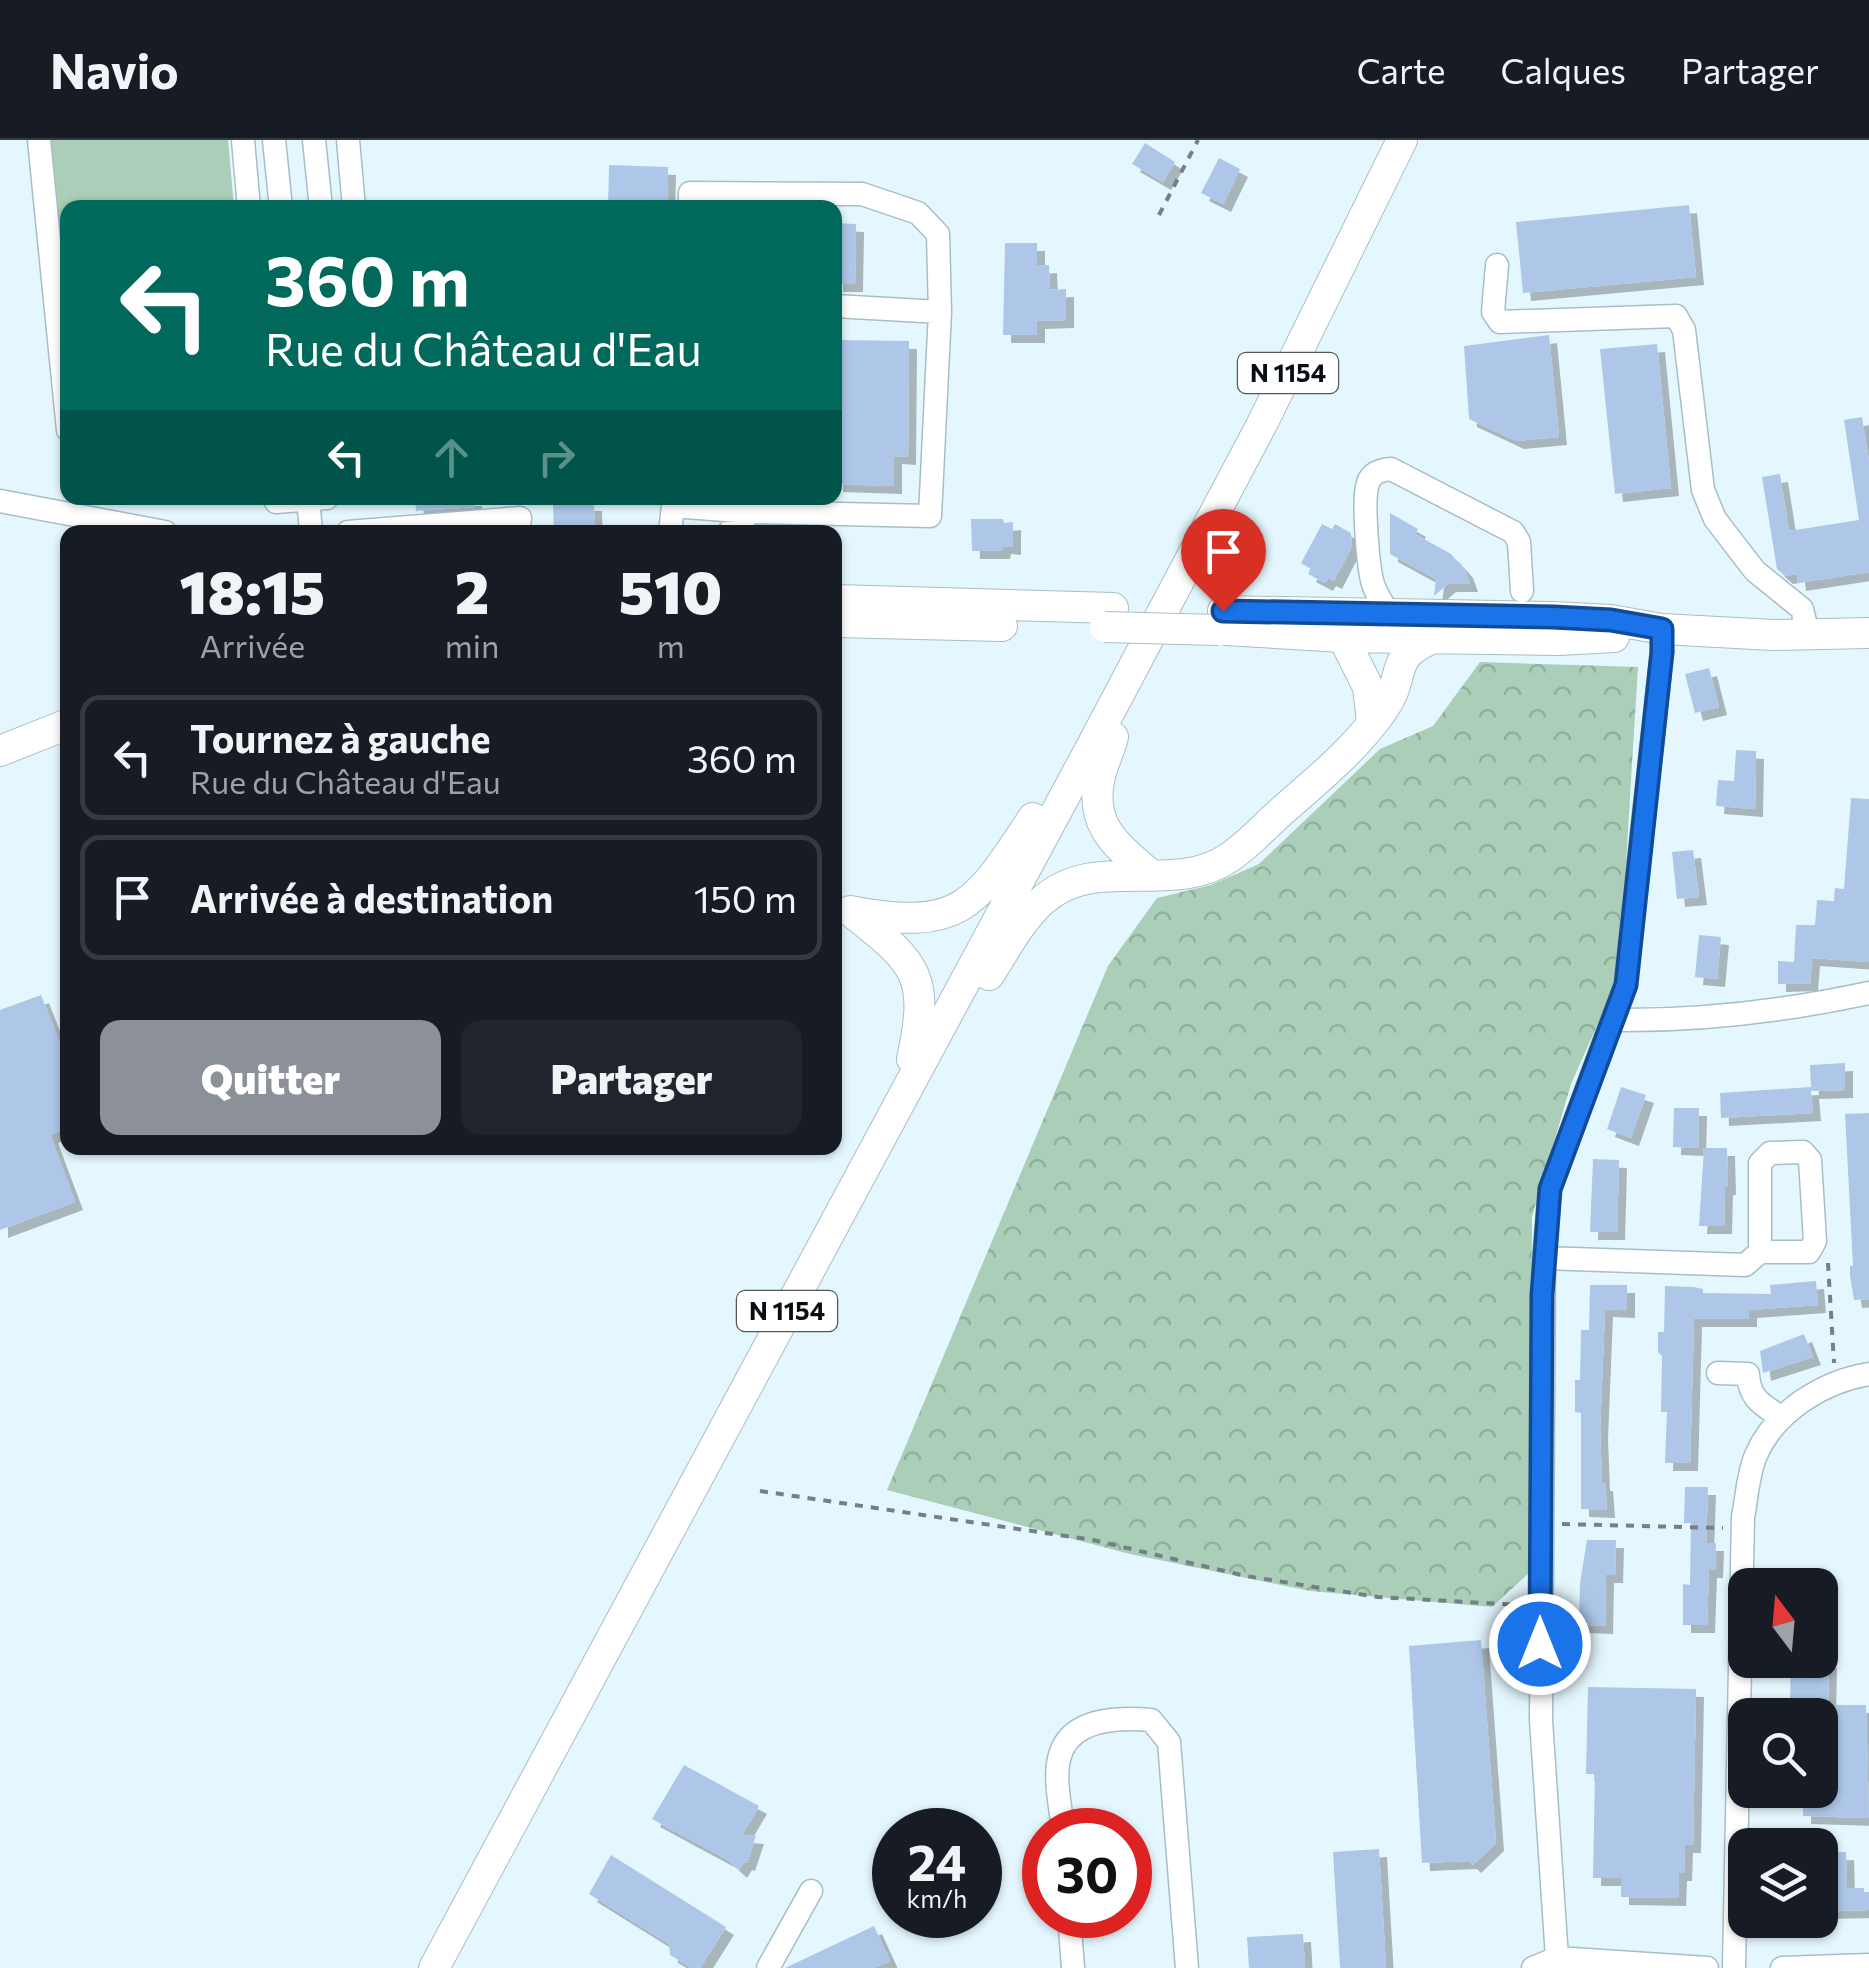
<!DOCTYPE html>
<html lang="fr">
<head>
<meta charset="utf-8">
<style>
	:root { --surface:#171b24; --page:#20242c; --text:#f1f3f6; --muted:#9ea1a6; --line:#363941; --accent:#8c9099 }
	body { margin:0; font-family:Commissioner,sans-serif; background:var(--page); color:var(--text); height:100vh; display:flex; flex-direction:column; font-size:38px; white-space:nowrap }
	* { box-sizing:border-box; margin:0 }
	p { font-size:32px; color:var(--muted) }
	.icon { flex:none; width:55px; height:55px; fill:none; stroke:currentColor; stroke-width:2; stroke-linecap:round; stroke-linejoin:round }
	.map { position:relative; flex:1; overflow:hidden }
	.details { position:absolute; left:60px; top:385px; width:782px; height:630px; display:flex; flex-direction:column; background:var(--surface); border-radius:20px; box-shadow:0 2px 8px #0004 }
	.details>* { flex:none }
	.top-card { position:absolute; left:60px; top:60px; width:782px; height:305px; border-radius:20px; box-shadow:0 2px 8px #0004; background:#00695c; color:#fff; overflow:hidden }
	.needle { width:65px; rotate:344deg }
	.buttons { position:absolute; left:1728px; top:1428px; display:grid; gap:20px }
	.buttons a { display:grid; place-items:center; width:110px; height:110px; border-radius:20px; background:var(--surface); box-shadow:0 2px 8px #0004; font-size:50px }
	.speed { position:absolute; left:872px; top:1668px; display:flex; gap:20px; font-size:50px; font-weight:700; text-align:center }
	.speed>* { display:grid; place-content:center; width:130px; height:130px; border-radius:50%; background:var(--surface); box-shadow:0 2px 8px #0004; line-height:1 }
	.speed small { font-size:25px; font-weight:400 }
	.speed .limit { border:15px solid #d22; background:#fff; color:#111 }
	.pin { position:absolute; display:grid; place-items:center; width:85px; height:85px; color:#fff; margin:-102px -42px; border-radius:50% 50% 50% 0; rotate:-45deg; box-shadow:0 0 10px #0007 }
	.pin .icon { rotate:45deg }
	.me { position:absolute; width:110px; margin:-55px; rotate:0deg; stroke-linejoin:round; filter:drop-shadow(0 0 8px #0008) }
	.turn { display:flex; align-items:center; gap:35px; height:210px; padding:0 40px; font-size:45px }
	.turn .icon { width:130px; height:130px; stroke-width:2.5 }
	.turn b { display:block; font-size:70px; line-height:85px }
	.lanes { display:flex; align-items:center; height:95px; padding:0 40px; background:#0003; justify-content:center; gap:50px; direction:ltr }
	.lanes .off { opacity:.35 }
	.eta { display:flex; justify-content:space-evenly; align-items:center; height:170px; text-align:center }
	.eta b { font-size:60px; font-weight:800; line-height:70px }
	.action { display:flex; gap:20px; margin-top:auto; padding:20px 40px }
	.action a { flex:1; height:115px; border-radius:20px; background:var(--accent); color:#fff; font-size:40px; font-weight:800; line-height:115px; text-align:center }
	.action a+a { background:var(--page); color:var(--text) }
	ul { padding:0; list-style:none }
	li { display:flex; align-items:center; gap:30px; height:125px; margin:0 20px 15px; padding:0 20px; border:5px solid var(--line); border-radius:20px }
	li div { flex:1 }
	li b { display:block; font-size:38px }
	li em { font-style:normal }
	header { display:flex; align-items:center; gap:60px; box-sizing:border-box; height:140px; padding:0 50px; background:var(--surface); border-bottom:2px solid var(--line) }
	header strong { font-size:48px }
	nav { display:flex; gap:55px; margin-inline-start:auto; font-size:35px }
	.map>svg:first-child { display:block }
</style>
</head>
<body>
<header>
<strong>Navio</strong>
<nav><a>Carte</a><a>Calques</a><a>Partager</a></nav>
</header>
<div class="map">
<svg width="1869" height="1828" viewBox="0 0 1869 1828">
	<defs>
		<pattern id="forest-crowns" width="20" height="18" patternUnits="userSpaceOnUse" patternTransform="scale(2.5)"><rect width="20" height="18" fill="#aaceb7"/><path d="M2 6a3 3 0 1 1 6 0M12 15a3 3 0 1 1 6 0" fill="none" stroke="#91b09c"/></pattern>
		<filter id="shadow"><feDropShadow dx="8" dy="8" stdDeviation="0" flood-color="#0004"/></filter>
	</defs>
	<rect width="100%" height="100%" fill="#e5f7fe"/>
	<!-- green -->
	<path fill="#aaceb7" d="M46 0H228L234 67 68 68 67 224Z"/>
	<!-- forest -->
	<path fill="url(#forest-crowns)" d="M1480 522 1638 527 1619 836 1571 944 1532 1077 1530 1432 1492 1467 1310 1451 1130 1414 887 1350 1108 826 1157 758 1211 745 1259 724 1380 609 1433 586Z"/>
	<!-- building -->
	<path fill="#aec7e8" filter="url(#shadow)" d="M1145 3 1175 22 1163 42 1132 24Z
		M1219 18 1240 29 1223 64 1201 53Z
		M609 25 668 27 667 68H608Z
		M1689 65 1696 137 1523 153 1516 82Z
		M835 83 856 84 855 144H835Z
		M1005 103H1037V126L1049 125 1050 150 1066 149V180L1037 181V195H1003Z
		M1549 195 1559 297 1516 301 1469 279 1464 206Z
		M835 200 909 201 908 317 894 316V346L835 344Z
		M1657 204 1671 348 1615 354 1600 209Z
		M1862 277 1869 322V432L1798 443 1797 434 1785 436 1777 429 1762 337 1780 334 1789 391 1859 380 1844 280Z
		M415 358H474L475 367 416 371Z
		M563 362 594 363 595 392H554L553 365Z
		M1390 373 1418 389 1415 394 1451 414 1465 430 1470 444H1448L1434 456 1436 439 1390 414Z
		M971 379H1003L1004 383 1013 382V407L1003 406 1002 411H972Z
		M1322 384 1332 389 1335 384 1351 393 1352 406 1334 441 1328 438 1325 443 1308 434 1311 429 1301 423Z
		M1709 528 1719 567 1695 573 1685 534Z
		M1736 610 1756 611 1755 669 1716 666 1718 640 1734 641Z
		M1851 658 1869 659V822L1812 818 1810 843 1778 844V821L1794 822 1796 785H1815L1817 760 1834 761 1835 748 1844 749Z
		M1693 710 1699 757 1677 759 1672 712Z
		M1699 795 1721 797 1717 839 1695 837Z
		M41 855 68 924V988L50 995 75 1062 0 1090V870Z
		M1845 923V950L1811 951 1813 973 1721 978 1720 953 1811 947 1810 925Z
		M1621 947 1646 955 1631 998 1607 989Z
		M1674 968H1699L1698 1008 1673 1007Z
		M1869 973V1159L1854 1160 1850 1136V1126H1853L1845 974Z
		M1704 1008H1727L1728 1047H1725L1724 1086H1699Z
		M1593 1019 1619 1020 1617 1092H1590Z
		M1816 1141 1818 1165 1749 1170V1179H1694L1690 1323H1665L1667 1272H1661L1662 1216 1658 1212V1192H1664L1665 1146 1694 1147 1703 1149V1153L1771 1154 1770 1145Z
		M1590 1145H1627V1170L1605 1169 1600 1291 1602 1343H1605L1607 1370 1581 1369V1273L1575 1272V1240H1580L1581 1190H1589Z
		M1804 1194 1813 1217 1763 1233 1760 1211Z
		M1685 1347H1708L1706 1403H1716L1715 1430H1709L1707 1485H1683V1444L1690 1445 1691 1383H1684Z
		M1587 1400H1616L1615 1435H1606L1605 1486 1579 1485 1580 1443Z
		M1481 1500 1496 1703 1473 1725 1469 1721 1422 1723 1409 1506Z
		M1791 1520H1829L1828 1565H1866L1869 1678 1803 1676V1650H1820V1575H1803V1564H1790Z
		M1588 1547 1696 1549 1693 1705H1685L1684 1733H1679L1678 1758 1621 1757V1738H1593L1595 1634H1586Z
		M684 1625 759 1666 742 1695 756 1696 747 1723 744 1722 739 1730 728 1720 652 1679Z
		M1379 1709 1386 1828H1340L1333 1712Z
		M1846 1712 1847 1748H1864V1752H1869V1770L1820 1771V1713Z
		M611 1715 726 1787 700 1828H692L670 1815 669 1804 589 1754Z
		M874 1786 890 1821 874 1828H785Z
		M1303 1794 1305 1828H1249L1247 1797Z"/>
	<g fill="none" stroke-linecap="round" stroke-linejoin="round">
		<!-- minor casing -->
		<g stroke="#a8bec6" stroke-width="25">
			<path id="minor" d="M39 0 68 290
				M243 0 249 68
				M274 0 281 68
				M314 0 321 68
				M348 0 354 68
				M690 68V53L862 54 918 73 938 94 940 172
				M1497 125 1493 172 1500 182 1676 176 1684 190 1703 350 1715 379 1755 431 1802 469 1808 494
				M276 358V362L327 358
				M308 358 311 392
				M0 361 165 392
				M673 366 751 372
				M348 392 520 378 518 392
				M670 392 674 358
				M729 392 751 372 930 376 940 172 835 166
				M1388 473C1383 464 1376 454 1373 444 1368 428 1363 363 1367 347 1369 334 1379 330 1391 329L1513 392 1519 402 1522 451
				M1615 880C1701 881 1785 871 1869 853
				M1544 1118 1745 1125 1760 1112H1809L1815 1101 1810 1020 1803 1012 1770 1013 1760 1023V1112
				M1718 1233 1748 1234C1749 1259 1763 1265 1782 1278
				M1063 1690C1061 1669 1054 1640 1059 1619 1068 1578 1117 1577 1151 1580L1169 1602 1187 1828
				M1069 1775 1073 1828
				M1557 1818 1541 1580 1544 1118 1550 1049 1625 845 1662 512V489
				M768 1828 811 1751
				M1533 1828 1557 1818 1707 1828
				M1734 1828 1743 1377C1747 1357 1748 1333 1756 1315 1775 1271 1824 1241 1869 1234
				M1782 1828 1869 1825"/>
		</g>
		<!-- major casing -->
		<g stroke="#a8bec6" stroke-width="32">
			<path id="major" d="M835 460 1113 468
				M1223 471 1553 477 1611 480 1662 489 1773 495 1869 493
				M835 482 1002 486
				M1226 490 1343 497 1559 500 1614 497
				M1343 497 1368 547 1372 582
				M1113 597C1110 610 1103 623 1100 636 1088 687 1118 706 1152 736
				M0 611 68 584
				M850 771C961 792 975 766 1033 678
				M854 774C917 824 930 836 912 919
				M989 835C1005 810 1020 781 1042 761 1096 712 1173 757 1230 717 1249 704 1265 686 1282 671 1317 640 1357 608 1384 568 1407 536 1387 516 1434 498
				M434 1828 1089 611 1263 282 1402 0"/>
		</g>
		<!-- path -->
		<path stroke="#748085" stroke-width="4" stroke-dasharray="8 8" stroke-linecap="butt" d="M1159 75 1198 0
			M1828 1123 1834 1223
			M760 1351 1093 1400 1246 1436 1378 1457 1520 1465
			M1562 1384 1723 1388"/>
		<!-- minor -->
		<use href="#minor" stroke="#fff" stroke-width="22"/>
		<!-- major -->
		<use href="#major" stroke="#fff" stroke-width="30"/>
		<!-- major-bridge casing -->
		<g stroke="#a8bec6" stroke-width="32" stroke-linecap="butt">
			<path id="major-bridge" d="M1105 487 1219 490"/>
		</g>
		<!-- major-bridge -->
		<use href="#major-bridge" stroke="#fff" stroke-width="30"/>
	</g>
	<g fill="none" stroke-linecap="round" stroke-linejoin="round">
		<!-- route casing -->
		<g stroke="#114b97" stroke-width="25">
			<path id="route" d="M1223 471 1553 477 1611 480 1662 489V512L1626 845 1550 1049 1542 1155 1540 1504"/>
		</g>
		<!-- route -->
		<use href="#route" stroke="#1a73e8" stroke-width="18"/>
	</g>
	<g text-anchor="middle" stroke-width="8" stroke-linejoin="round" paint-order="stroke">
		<!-- shield labels -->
		<g fill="#fff" stroke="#525759" stroke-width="2.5">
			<rect x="1238" y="213" width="100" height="40" rx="8"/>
			<rect x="737" y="1151" width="100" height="40" rx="8"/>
		</g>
		<g font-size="25" font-weight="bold" fill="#080f12">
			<text x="1288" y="242">N 1154</text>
			<text x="787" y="1180">N 1154</text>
		</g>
	</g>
</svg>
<div class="buttons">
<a><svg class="needle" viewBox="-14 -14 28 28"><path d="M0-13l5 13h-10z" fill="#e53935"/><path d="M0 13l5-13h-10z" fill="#9ea1a6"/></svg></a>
<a><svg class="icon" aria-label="search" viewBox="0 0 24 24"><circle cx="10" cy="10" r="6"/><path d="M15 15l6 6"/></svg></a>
<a><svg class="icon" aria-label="layers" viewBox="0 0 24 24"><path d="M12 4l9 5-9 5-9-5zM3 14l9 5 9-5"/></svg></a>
</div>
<div class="speed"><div>24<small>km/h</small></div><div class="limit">30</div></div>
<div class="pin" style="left:1223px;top:471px;background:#d93025"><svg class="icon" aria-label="arrive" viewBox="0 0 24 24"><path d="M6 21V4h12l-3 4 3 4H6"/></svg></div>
<svg class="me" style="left:1540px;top:1504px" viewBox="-20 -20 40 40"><circle r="17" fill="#1a73e8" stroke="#fff" stroke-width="3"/><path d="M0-11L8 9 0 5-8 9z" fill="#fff"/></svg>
<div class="top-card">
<div class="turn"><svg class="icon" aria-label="left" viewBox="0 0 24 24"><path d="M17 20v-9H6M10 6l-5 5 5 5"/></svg><div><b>360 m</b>Rue du Château d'Eau</div></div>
<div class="lanes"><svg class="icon" aria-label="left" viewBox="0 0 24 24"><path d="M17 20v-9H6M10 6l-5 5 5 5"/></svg><svg class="icon off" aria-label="ahead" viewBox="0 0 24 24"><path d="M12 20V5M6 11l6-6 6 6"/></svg><svg class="icon off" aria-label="right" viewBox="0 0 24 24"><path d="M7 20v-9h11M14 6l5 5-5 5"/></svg></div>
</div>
<section class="details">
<div class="eta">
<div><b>18:15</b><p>Arrivée</p></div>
<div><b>2</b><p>min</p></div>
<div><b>510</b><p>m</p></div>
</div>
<ul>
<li><svg class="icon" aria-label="left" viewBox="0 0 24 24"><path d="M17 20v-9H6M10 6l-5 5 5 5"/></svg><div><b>Tournez à gauche</b><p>Rue du Château d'Eau</p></div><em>360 m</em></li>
<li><svg class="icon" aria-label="arrive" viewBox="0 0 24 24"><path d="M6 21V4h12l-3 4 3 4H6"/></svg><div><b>Arrivée à destination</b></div><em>150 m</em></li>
</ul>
<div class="action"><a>Quitter</a><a>Partager</a></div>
</section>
</div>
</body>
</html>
